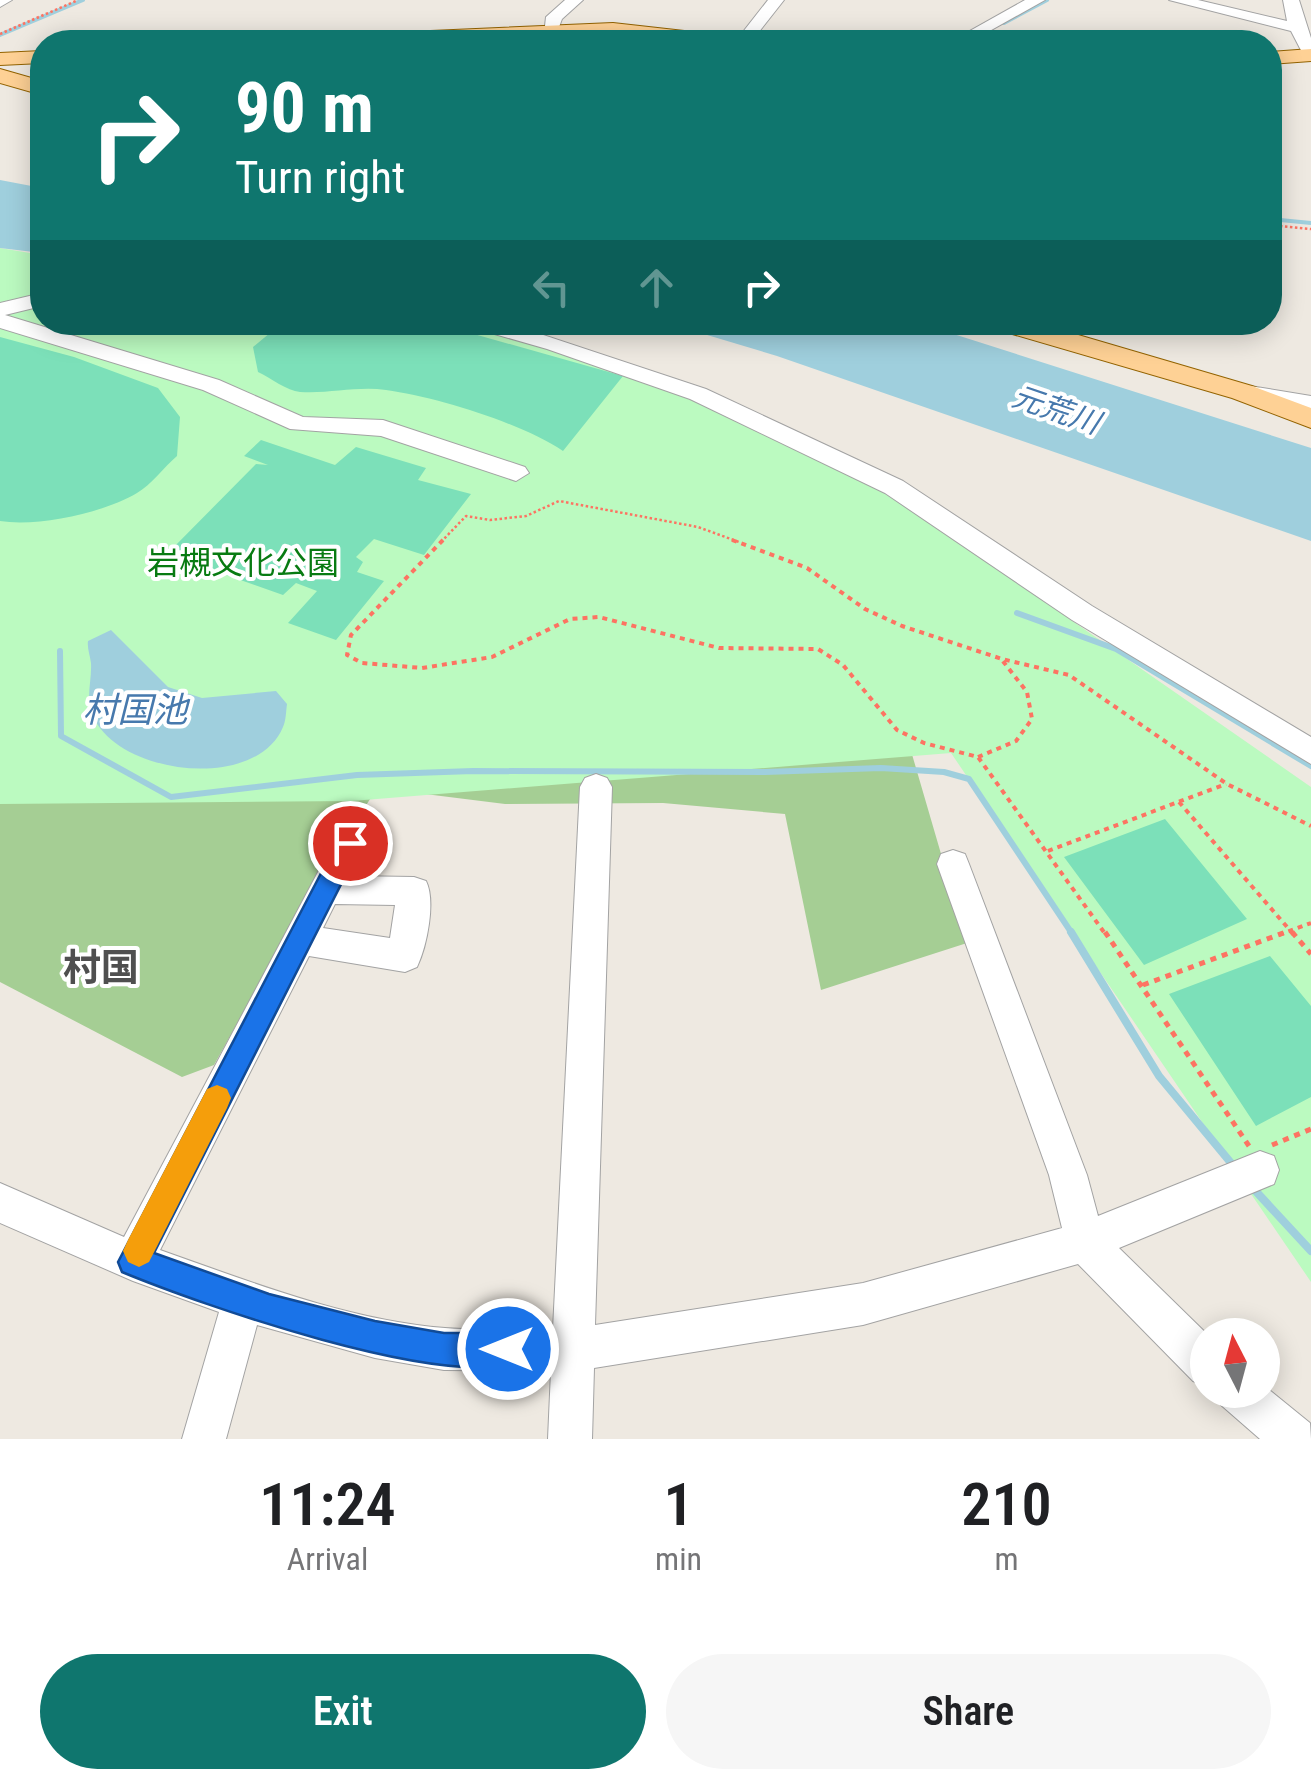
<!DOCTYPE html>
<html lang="en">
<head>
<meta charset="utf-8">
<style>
	:root { --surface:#fff; --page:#f6f6f6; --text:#202124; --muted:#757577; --accent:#0f766e }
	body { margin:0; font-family:"Roboto Condensed","Noto Sans JP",sans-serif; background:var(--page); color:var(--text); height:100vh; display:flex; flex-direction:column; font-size:38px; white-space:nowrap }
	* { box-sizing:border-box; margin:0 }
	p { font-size:32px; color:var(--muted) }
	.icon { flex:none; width:55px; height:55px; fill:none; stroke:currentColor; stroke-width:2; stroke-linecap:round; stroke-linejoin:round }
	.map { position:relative; height:1439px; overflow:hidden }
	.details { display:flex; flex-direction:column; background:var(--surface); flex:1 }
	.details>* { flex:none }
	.banner { position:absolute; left:30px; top:30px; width:1252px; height:305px; border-radius:40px; box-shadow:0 5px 25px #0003; background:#0f766e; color:#fff; overflow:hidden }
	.needle { width:65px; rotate:354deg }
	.buttons { position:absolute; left:1190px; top:1318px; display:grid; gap:20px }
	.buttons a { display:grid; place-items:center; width:90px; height:90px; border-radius:50%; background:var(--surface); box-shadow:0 5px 25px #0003; font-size:50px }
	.pin { position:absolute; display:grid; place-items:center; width:85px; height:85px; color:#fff; margin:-42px; border:5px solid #fff; border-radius:50%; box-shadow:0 2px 10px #0007 }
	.me { position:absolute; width:110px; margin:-55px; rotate:270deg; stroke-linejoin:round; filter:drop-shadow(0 0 8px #0008) }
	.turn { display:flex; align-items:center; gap:35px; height:210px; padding:0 40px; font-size:45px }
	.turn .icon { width:130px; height:130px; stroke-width:2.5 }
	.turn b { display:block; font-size:70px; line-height:85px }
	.lanes { display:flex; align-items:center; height:95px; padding:0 40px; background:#0003; justify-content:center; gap:50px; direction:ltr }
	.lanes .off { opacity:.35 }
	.eta { display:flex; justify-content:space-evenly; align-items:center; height:170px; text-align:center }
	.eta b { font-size:60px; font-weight:600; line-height:70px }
	.cta { display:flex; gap:20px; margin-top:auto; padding:20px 40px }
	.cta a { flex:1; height:115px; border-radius:60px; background:var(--accent); color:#fff; font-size:40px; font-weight:600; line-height:115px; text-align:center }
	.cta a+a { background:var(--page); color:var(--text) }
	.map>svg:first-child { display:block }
</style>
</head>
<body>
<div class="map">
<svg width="1311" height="1439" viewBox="0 0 1311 1439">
	<rect width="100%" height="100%" fill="#eee9e1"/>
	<!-- forest -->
	<path fill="#a5ce94" d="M0 556 888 672 967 943 821 990 785 814 663 803 505 804 377 788 300 910 214 1065 182 1077 0 982Z"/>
	<!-- park -->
	<path fill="#bbfac0" d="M0 248 42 255V322L515 323 854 469 1311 787V1282L951 753 352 801 0 804Z"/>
	<!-- pitch -->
	<path fill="#7ce0b9" d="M282 323H435L623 376 563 451C521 423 437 397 386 390 357 386 329 394 300 392 287 391 271 378 258 372L253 347Z
		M0 337 74 357 158 388 180 417 177 456C164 467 151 485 137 493 103 513 38 527 0 521Z
		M261 440 335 465 356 447 426 468 418 480 471 494 424 555 374 539 356 557 363 562 357 572 384 581 336 640 288 623 317 591 296 583 283 595 167 554 256 464 268 465 244 456Z
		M1165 819 1247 919 1144 965 1064 857Z
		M1270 956 1311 1006V1097L1256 1126 1169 994Z"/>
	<!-- water -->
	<path fill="#9fcfdd" d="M0 180 42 188V253L0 248Z
		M667 323H919L1311 448V541L777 356Z
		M111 630 168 687 202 698 276 691 287 704C286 711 286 721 283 727 256 792 118 775 93 716 85 697 92 682 91 663 90 655 87 648 88 641Z"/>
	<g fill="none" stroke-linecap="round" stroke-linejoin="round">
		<!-- stream-far2 -->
		<path stroke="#9fcfdd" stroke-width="4" d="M1004 23 1047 0
			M0 35 83 0
			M1270 219 1311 223"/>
		<!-- stream-far1 -->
		<path stroke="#9fcfdd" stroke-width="6" d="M1017 613 1116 649 1311 766
			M60 651 61 736 171 797 357 775 473 771 765 772 881 768 944 772 969 779 1073 935"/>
		<!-- stream -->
		<path stroke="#9fcfdd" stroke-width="8" d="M1071 932 1159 1076 1236 1169
			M1251 1186 1311 1251"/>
		<!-- minor casing -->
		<g stroke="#a3a3a3" stroke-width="2">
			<path id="minor" d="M0 0H12L0 7Z
				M565 0H583L562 19 556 35H544L546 17Z
				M768 0H784L751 42H735Z
				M1025 0H1045L970 42H950Z
				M1169 0H1198L1287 21 1283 0H1299L1311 38V59L1305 58 1291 31Z
				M42 293V306L5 315 219 380 303 417 383 420 525 467 529 473 516 481 381 436 290 429 203 390 0 328V303Z
				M467 322H504L706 389 903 481 1092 606 1311 737V764L1072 620 885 493 690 399 547 349 470 327Z
				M1250 386 1311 396V410L1242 398 1238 393Z
				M596 774 607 778 612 787 595 1325 863 1283 1062 1228 1049 1175 937 864 941 854 953 850 965 854 969 864 1087 1175 1098 1216 1260 1151 1274 1156 1279 1170 1274 1184 1119 1248 1208 1335V1387L1193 1381 1078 1264 863 1325 594 1368 592 1439H548L551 1371 444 1370 375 1358 257 1325 226 1439H182L219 1312 133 1281 0 1223V1183L124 1237 351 810 362 806 373 810 378 819 349 876 414 877 426 881C436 901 427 946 417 967L405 972 309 956 160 1250C251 1282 347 1320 445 1328 480 1331 518 1328 553 1329L580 787 585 778ZM335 904 395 905 390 938 323 928Z
				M1262 1384 1310 1423 1311 1439H1260L1221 1405 1214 1390H1262Z"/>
		</g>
		<!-- major casing -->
		<g stroke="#936300" stroke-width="2">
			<path id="major" d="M613 23 729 36 739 42C696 45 652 34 608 35 508 38 406 49 307 42L317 36Z
				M1311 49V61L1270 64V52Z
				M42 51V63L0 65V53Z
				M0 69 42 81V95L0 83Z
				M988 322H1034L1252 386 1311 408V428L1232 398 992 328Z"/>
		</g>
		<!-- path-far2 -->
		<path stroke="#fd7362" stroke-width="2.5" stroke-dasharray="2.5 2.5" stroke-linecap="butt" d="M0 34 78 0
			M1270 225 1311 229
			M441 542 466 516 490 520 526 516 559 501 698 527 739 542"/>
		<!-- path-far1 -->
		<path stroke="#fd7362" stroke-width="4" stroke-dasharray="5 5" stroke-linecap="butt" d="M443 540 351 635 347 655 362 663 422 668 492 657 570 619 599 617 719 648 818 649 843 665 897 730 924 743 978 757 1106 935
			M732 540 807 568 865 609 902 626 1002 659 1069 675 1227 784 1311 826
			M978 757 1016 741 1032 719 1027 692 1002 660
			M1179 802 1294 935
			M1048 851 1226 784
			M1279 935 1311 923"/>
		<!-- path -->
		<path stroke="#fd7362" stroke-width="5" stroke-dasharray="6 6" stroke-linecap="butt" d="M1105 932 1249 1146
			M1292 932 1311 954
			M1143 985 1286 932
			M1272 1145 1311 1129"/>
		<!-- minor -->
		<use href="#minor" fill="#fff" fill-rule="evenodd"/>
		<!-- major -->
		<use href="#major" fill="#fed195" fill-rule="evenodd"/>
	</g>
	<!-- route -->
	<path fill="#1a73e8" stroke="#114b97" stroke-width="2.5" d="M350 832 358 835 362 843 154 1253 269 1294 375 1321 444 1333H508L519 1338 524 1349 519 1361C446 1391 199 1304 122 1272L118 1262 341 835Z"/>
	<!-- slow -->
	<path fill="#f59e0b" d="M217 1085 227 1089 231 1098 227 1108 149 1262 139 1267 128 1262 123 1251 128 1240 207 1089Z"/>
	<g text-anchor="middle" stroke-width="8" stroke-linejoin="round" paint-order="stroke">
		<!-- far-water labels -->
		<g font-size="30" font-style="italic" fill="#4779ad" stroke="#fff">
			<text transform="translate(1056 410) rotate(19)" y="10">元荒川</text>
		</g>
		<!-- park labels -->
		<g font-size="32" fill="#087b12" stroke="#fff">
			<text x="243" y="574">岩槻文化公園</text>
		</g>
		<!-- water labels -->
		<g font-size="35" font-style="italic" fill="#4779ad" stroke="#fff">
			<text x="135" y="722">村国池</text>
		</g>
		<!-- quarter labels -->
		<g font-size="38" font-weight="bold" fill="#4f4f4f" stroke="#fff">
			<text x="101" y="981">村国</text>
		</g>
	</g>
</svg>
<div class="buttons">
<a><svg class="needle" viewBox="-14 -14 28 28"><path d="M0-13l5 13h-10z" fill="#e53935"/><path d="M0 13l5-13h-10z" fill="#757577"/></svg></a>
</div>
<div class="pin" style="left:350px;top:843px;background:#d93025"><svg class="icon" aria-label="arrive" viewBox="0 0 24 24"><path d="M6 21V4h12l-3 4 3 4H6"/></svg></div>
<svg class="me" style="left:508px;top:1349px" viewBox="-20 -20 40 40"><circle r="17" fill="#1a73e8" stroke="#fff" stroke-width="3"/><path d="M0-11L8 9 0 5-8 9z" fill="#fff"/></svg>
<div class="banner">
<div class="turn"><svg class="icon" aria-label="right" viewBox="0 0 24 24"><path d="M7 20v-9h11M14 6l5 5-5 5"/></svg><div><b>90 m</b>Turn right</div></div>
<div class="lanes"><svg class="icon off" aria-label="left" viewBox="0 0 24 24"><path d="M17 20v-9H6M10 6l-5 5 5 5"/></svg><svg class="icon off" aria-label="ahead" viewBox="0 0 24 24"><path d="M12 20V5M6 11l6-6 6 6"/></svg><svg class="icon" aria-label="right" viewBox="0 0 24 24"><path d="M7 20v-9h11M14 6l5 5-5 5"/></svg></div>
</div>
</div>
<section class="details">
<div class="eta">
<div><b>11:24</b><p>Arrival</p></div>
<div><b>1</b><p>min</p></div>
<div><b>210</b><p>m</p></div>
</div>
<div class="cta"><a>Exit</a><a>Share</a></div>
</section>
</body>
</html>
